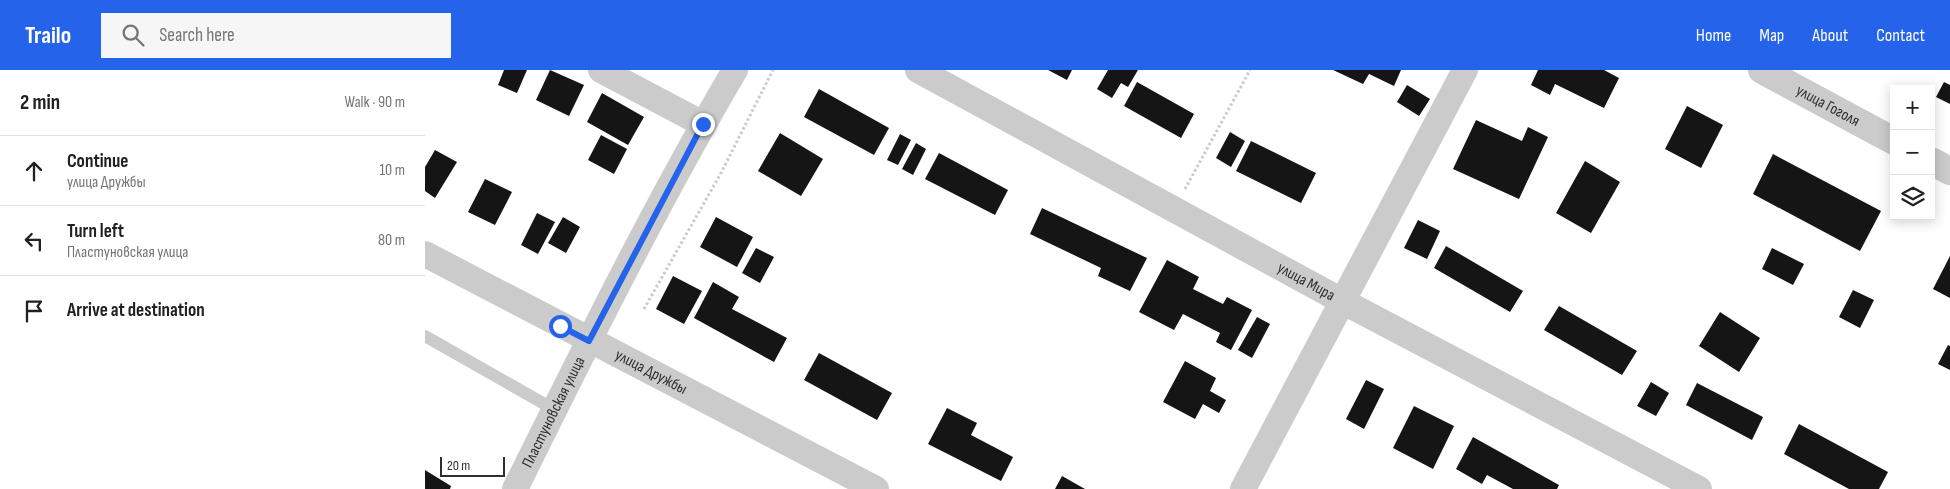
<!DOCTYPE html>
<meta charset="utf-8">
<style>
body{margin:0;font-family:"Sofia Sans Condensed",sans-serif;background:#f6f6f6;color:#202124}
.controls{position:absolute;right:15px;top:15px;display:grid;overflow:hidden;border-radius:0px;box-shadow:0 2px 12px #0003}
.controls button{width:45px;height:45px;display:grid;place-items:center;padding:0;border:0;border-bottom:1px solid #e0e0e0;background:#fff;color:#202124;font:25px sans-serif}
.scale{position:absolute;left:15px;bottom:12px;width:65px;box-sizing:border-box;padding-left:5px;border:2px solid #2e2e2e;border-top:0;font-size:14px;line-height:18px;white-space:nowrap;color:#2e2e2e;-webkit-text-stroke:4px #fff;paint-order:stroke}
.stop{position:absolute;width:15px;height:15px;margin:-11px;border:4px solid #2563eb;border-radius:50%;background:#fff}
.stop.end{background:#2563eb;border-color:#fff;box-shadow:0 1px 5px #0008}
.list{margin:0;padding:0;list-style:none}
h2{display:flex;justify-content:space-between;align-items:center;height:65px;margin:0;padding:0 20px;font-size:21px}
h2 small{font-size:16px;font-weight:400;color:#757577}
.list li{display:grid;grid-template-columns:32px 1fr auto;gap:15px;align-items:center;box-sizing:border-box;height:70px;padding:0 20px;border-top:1px solid #e0e0e0}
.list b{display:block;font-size:19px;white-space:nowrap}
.list p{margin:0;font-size:16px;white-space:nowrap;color:#757577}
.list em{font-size:16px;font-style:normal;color:#757577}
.icon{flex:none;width:28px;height:28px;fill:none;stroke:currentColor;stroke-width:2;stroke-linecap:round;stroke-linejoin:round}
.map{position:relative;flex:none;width:1525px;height:419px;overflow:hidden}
header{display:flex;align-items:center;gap:30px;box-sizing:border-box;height:70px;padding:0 25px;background:#2563eb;color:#fff}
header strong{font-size:24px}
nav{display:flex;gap:28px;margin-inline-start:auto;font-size:18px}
.search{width:350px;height:45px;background:#f6f6f6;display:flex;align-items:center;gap:12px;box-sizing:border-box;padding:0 18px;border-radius:0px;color:#757577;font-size:19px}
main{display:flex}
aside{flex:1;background:#fff}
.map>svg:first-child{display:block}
</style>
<header>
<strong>Trailo</strong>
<div class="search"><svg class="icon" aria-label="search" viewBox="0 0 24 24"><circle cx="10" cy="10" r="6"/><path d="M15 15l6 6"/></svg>Search here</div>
<nav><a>Home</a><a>Map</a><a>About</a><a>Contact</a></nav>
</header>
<main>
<aside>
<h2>2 min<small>Walk · 90 m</small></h2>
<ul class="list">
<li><svg class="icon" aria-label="ahead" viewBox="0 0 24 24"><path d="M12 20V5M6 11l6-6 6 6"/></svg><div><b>Continue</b><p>улица Дружбы</p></div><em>10 m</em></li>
<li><svg class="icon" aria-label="left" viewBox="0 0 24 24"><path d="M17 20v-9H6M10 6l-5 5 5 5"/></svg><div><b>Turn left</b><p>Пластуновская улица</p></div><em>80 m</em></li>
<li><svg class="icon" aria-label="arrive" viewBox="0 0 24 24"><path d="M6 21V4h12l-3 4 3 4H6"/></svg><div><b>Arrive at destination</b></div></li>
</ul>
</aside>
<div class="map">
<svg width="1525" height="419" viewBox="0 0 1525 419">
<rect width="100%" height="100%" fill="#fff"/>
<g fill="#151515">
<path d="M 79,0 L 102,0 L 92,23 L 73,15 Z"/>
<path d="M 125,0 L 159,15 L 144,46 L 111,30 Z"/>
<path d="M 623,0 L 647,0 L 642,10 Z"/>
<path d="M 683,0 L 713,0 L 703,17 L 696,13 L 687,28 L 672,19 Z"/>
<path d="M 908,0 L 976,0 L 969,16 L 944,4 L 938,14 Z"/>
<path d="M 1113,0 L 1179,0 L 1194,8 L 1179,38 L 1130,14 L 1125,25 L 1106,15 Z"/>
<path d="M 712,12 L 769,44 L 756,68 L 699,36 Z"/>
<path d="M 1519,12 L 1525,15 L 1525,34 L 1511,27 Z"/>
<path d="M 982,15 L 1005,29 L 994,46 L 972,32 Z"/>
<path d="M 394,19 L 464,58 L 449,85 L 379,47 Z"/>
<path d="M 177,23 L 219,47 L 203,75 L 162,52 Z"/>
<path d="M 1262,36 L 1298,55 L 1276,98 L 1240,79 Z"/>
<path d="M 1051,50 L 1097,71 L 1103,57 L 1123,67 L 1094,129 L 1028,99 Z"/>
<path d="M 805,62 L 820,71 L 806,97 L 791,88 Z"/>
<path d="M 355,63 L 398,89 L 376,126 L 333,101 Z"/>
<path d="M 475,64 L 486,70 L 473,95 L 462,90 Z"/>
<path d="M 176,65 L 202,79 L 189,104 L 163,90 Z"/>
<path d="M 826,71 L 891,103 L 876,133 L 811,101 Z"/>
<path d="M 491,73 L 501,79 L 488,105 L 477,99 Z"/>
<path d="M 10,80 L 32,92 L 10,128 L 0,121 L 0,97 Z"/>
<path d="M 514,83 L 583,120 L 570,145 L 500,109 Z"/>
<path d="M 1348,84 L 1456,141 L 1435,181 L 1328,124 Z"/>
<path d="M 1160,91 L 1195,112 L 1166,163 L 1131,143 Z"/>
<path d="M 60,109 L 87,122 L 70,155 L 43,142 Z"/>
<path d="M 617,138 L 722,188 L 705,221 L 673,206 L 676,198 L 605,164 Z"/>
<path d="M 112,143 L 130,152 L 113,184 L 96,175 Z"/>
<path d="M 138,147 L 155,157 L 141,183 L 123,173 Z"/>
<path d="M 291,147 L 328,167 L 312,197 L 275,177 Z"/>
<path d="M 993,150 L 1015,161 L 1002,189 L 979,178 Z"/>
<path d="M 1021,176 L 1098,221 L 1085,242 L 1009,198 Z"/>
<path d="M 331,178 L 349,187 L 335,213 L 317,203 Z"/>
<path d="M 1347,178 L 1379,194 L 1368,215 L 1337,199 Z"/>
<path d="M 1525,186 L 1525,228 L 1508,219 Z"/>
<path d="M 742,190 L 774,207 L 768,219 L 798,234 L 802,227 L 827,240 L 806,280 L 791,272 L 795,263 L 758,244 L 749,260 L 714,242 Z"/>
<path d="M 248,206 L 277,221 L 259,254 L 231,239 Z"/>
<path d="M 288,212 L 314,227 L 307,239 L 362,268 L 349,292 L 269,248 Z"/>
<path d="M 1428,220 L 1449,230 L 1435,258 L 1414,247 Z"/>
<path d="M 1134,236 L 1212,281 L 1197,305 L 1119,260 Z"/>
<path d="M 1295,242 L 1335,268 L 1314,302 L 1274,276 Z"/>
<path d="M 832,247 L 845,254 L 827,288 L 813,280 Z"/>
<path d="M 1523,275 L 1525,276 L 1525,300 L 1513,294 Z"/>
<path d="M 394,283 L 467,323 L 452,350 L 379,310 Z"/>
<path d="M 760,291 L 791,308 L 785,321 L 801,330 L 794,343 L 778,334 L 770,349 L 738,332 Z"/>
<path d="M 941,310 L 959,319 L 939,359 L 921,349 Z"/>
<path d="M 1226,312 L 1244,323 L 1231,346 L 1212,336 Z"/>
<path d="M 1272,313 L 1338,347 L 1327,370 L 1261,335 Z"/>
<path d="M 989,336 L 1029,356 L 1008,399 L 968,378 Z"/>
<path d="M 522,338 L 552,353 L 546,365 L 588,387 L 576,411 L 503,374 Z"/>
<path d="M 1374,354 L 1463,402 L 1454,419 L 1424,419 L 1359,384 Z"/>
<path d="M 1048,367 L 1134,415 L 1132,419 L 1088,419 L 1062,405 L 1057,414 L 1031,399 Z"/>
<path d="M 0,400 L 26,416 L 25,419 L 0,419 Z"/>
<path d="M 637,406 L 660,419 L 630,419 Z"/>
</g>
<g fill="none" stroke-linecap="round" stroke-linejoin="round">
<g stroke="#cbcbcb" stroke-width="3" stroke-dasharray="2.5 2.5" stroke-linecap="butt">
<path d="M 760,119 L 825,0"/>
<path d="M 219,239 L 296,103 L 348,0"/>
</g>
<path stroke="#cbcbcb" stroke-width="12" d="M 0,266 L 130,340"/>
<g stroke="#cbcbcb" stroke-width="26">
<path d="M 176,0 L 278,54"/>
<path id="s1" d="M 493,0 L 917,231 L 1274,419"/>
<path id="s2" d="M 0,184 L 451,419"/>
<path id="s3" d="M 90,419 C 160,278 230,136 310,0"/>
<path d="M 818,419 L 1040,0"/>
</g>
<g stroke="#cbcbcb" stroke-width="28">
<path id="s4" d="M 1337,0 L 1469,71"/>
<path d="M 1506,91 L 1525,101"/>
</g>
</g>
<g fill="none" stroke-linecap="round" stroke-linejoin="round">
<path stroke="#2563eb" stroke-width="6" d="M 135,256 L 164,271 L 278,54"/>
</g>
<g text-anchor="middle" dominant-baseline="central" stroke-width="5" stroke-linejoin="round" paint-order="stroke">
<g font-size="16" fill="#2e2e2e" stroke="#fff">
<text stroke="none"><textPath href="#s4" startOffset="75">улица Гоголя</textPath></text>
<text stroke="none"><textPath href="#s1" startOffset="442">улица Мира</textPath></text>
<text stroke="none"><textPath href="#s2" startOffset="255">улица Дружбы</textPath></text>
<text stroke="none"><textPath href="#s3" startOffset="86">Пластуновская улица</textPath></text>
</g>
</g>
</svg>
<div class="controls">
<button>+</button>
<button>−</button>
<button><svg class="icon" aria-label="layers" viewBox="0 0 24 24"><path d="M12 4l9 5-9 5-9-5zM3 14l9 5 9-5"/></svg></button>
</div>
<div class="scale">20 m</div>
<div class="stop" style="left:135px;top:256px"></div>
<div class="stop end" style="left:278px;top:54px"></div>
</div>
</main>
